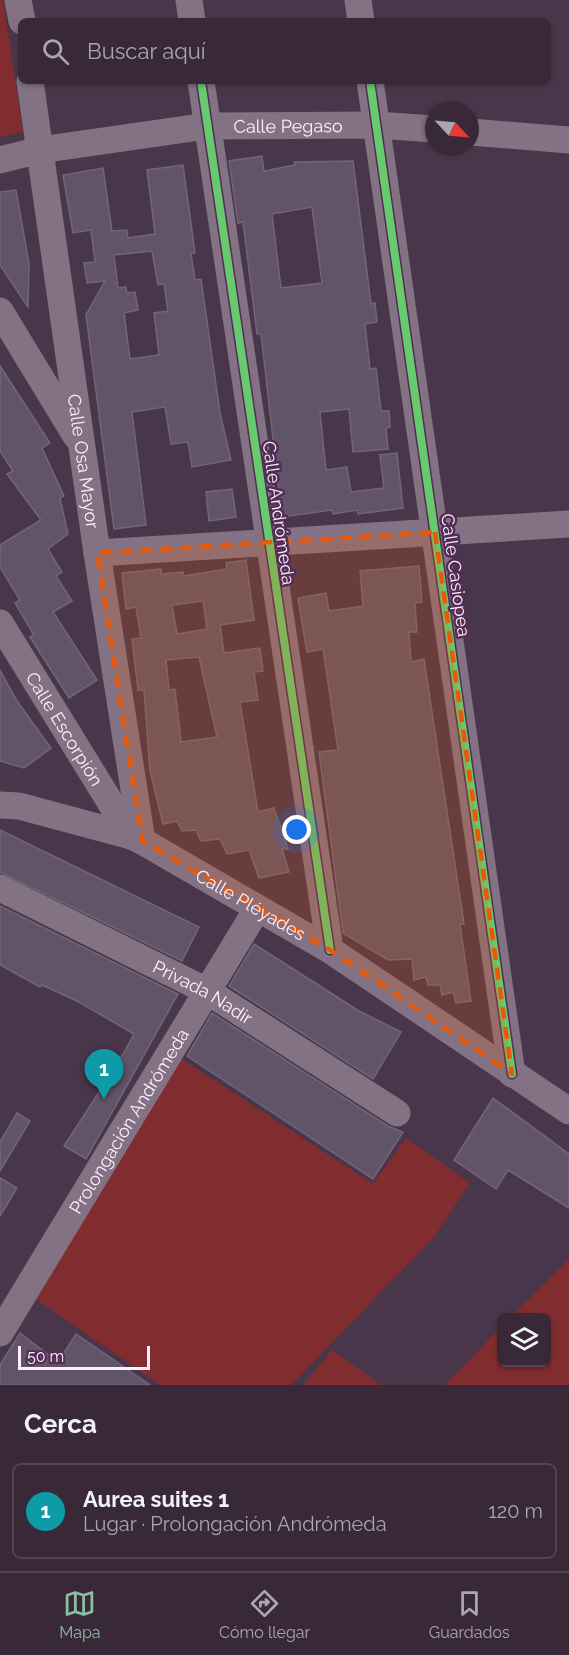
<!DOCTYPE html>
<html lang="es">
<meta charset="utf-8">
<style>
body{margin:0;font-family:Raleway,sans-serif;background:#3f3040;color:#f1f3f6}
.controls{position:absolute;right:18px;bottom:18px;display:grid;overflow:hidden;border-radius:9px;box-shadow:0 2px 4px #0004}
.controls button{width:54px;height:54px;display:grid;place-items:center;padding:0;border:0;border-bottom:2px solid #524453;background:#382838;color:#f1f3f6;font:30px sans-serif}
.compass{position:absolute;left:425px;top:102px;width:54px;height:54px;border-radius:50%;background:#382838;box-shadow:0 2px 4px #0004;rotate:116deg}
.scale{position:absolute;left:18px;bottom:15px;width:132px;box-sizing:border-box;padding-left:6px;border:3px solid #fdeffe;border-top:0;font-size:16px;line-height:21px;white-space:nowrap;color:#fdeffe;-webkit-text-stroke:4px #522d54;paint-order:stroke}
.you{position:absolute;left:297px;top:830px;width:21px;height:21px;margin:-15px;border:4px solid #fff;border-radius:50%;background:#1a73e8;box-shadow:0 0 0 9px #1a73e833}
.badge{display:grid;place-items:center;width:39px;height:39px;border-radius:50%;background:#8abfa5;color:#fff;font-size:20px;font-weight:700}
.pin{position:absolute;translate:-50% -50px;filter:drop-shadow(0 2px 3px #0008)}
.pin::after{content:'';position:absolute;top:32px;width:21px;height:18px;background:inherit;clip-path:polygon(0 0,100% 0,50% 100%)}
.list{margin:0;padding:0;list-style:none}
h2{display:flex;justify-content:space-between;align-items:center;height:78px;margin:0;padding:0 24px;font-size:26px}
h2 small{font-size:20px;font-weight:400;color:#aba6ae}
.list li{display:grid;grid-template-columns:39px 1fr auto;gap:18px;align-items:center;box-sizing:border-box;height:96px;margin:0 12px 12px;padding:0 12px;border:2px solid #524453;border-radius:9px}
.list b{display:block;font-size:22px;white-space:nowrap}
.list p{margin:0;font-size:20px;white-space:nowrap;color:#aba6ae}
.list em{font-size:20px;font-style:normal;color:#aba6ae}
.icon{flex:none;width:33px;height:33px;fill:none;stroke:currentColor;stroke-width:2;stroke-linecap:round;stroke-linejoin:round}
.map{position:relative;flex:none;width:569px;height:1385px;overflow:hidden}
.search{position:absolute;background:#382838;box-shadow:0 2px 4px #0004;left:18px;right:18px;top:18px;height:66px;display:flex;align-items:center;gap:15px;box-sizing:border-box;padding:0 21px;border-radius:9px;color:#aba6ae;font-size:22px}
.sheet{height:186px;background:#382838}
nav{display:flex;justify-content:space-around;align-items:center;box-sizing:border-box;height:84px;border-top:2px solid #524453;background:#382838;font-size:16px;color:#aba6ae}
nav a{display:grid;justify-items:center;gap:3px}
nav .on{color:#8abfa5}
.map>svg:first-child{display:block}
</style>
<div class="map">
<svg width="569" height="1385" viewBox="0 0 569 1385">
<rect width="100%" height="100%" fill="#4a364b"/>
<g fill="#812d2f">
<path d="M 0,0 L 3,0 L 23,132 L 0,137 Z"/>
<path d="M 177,1056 L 373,1184 L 406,1138 L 470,1183 L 434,1237 L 291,1385 L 160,1385 L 32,1296 Z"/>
<path d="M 569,1259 L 569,1385 L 445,1385 L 501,1327 L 502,1362 L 546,1362 L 546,1318 L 511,1317 Z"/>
<path d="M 332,1350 L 381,1385 L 303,1385 Z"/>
</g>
<g fill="#625468" stroke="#726578" stroke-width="1.5" fill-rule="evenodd">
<path d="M 262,156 L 264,171 L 295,165 L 294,162 L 353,161 L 371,304 L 375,303 L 377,322 L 365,324 L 370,369 L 376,368 L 381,411 L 389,411 L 390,427 L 386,428 L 388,449 L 353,452 L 349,409 L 320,412 L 326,470 L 347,467 L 351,492 L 384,488 L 380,455 L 397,453 L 403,508 L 358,514 L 357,510 L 333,514 L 332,510 L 282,517 L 261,334 L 257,334 L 243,222 L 238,223 L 229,161 ZM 312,207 L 322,283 L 281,288 L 272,214 Z"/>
<path d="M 183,165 L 195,253 L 191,253 L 195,280 L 201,279 L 220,413 L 231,460 L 192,467 L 188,442 L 171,444 L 165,407 L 132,412 L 146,525 L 114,529 L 86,315 L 105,281 L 87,283 L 84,263 L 95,262 L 91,230 L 73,233 L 63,175 L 103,168 L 112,231 L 127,230 L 128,238 L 155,234 L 147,170 ZM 152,251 L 158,285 L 164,284 L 168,311 L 154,313 L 159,355 L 130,359 L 124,313 L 138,310 L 135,292 L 127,293 L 126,287 L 118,288 L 114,255 Z"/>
<path d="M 16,190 L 29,264 L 28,307 L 0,265 L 0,192 Z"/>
<path d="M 0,366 L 50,443 L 42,448 L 64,496 L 60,498 L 68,534 L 48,549 L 62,572 L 56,576 L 72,601 L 53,612 L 97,680 L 69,698 L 30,637 L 34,635 L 15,603 L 20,600 L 0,567 L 0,545 L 41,520 L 7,474 L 13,471 L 0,451 Z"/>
<path d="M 232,489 L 236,517 L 209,521 L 206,492 Z"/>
<path d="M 246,560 L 254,620 L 220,625 L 224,653 L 260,648 L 263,671 L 254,672 L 258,700 L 240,702 L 258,812 L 274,808 L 288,849 L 282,849 L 289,872 L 259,878 L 249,850 L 227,854 L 220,839 L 201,841 L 196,830 L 182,831 L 177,821 L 163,824 L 150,771 L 144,690 L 138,690 L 132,639 L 141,638 L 136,607 L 126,609 L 122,573 L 161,569 L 161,574 L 183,572 L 183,576 L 227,569 L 226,563 ZM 203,601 L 207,629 L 177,634 L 172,605 ZM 199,657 L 217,737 L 181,742 L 175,689 L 169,690 L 166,660 Z"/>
<path d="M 419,566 L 422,602 L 415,603 L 417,632 L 409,632 L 411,662 L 424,659 L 464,924 L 460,924 L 471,1001 L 456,1003 L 453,992 L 442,995 L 440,985 L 428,985 L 426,977 L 414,980 L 412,959 L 388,960 L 343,933 L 319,752 L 338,750 L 323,649 L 307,652 L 298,598 L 326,593 L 329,611 L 363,606 L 360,571 Z"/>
<path d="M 0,670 L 17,701 L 51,748 L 24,768 L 0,761 Z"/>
<path d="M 0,830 L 199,927 L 182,961 L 0,872 Z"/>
<path d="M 0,906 L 178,994 L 86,1159 L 64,1146 L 118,1063 L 116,1057 L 122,1056 L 134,1034 L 77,1001 L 42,985 L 40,987 L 0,965 Z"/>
<path d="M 254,944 L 359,1011 L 401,1032 L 373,1079 L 229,986 Z"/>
<path d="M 212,1013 L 388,1126 L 403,1132 L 373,1179 L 187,1056 Z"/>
<path d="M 493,1098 L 569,1154 L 569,1208 L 508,1170 L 496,1189 L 454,1160 Z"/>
<path d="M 17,1113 L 30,1121 L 0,1171 L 0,1142 Z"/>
<path d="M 0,1178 L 17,1188 L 0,1216 Z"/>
<path d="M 20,1333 L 58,1362 L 76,1334 L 150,1385 L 0,1385 L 0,1365 Z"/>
</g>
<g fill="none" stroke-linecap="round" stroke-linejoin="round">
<g stroke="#837284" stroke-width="27">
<path d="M 18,0 L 22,21"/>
<path d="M 189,0 L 192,21"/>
<path d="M 358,0 L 361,21"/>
<path id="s1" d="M 30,81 L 97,553 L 142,841"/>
<path d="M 201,81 L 330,950"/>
<path d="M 370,81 L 512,1074"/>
<path d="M 470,132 L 569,140"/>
<path id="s2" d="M 0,160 L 40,150 L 207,126 L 376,125 L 434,129"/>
<path d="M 0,311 L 76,436"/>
<path d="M 97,553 L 569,524"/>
<path id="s3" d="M 0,623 L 131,836"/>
<path id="s4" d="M 0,805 L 19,806 L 131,836 L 142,841 L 330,950 L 569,1111"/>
<path id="s5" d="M 0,888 L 207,991 L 397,1113"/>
<path id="s6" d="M 0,1333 L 257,909"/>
</g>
<defs>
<g id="cycleway">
<path d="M 201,81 L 330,950"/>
<path d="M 370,81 L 512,1074"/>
</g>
</defs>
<use href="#cycleway" stroke="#522d54" stroke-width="11"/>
<use href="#cycleway" stroke="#67ca6e" stroke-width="8"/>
</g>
<path fill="#e8590c" fill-opacity="0.2" stroke="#e8590c" stroke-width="4.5" stroke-dasharray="12 8" stroke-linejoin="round" d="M 435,532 L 512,1074 L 330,950 L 142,841 L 97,553 Z"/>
<g text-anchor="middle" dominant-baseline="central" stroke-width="5" stroke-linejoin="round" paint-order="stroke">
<g font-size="18" fill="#fdeffe" stroke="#522d54">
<text stroke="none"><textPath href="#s2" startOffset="291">Calle Pegaso</textPath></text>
<text stroke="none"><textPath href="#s1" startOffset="384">Calle Osa Mayor</textPath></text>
<text transform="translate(279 513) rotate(82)">Calle Andrómeda</text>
<text transform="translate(456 575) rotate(82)">Calle Casiopea</text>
<text stroke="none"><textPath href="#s3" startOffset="124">Calle Escorpión</textPath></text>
<text stroke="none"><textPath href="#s4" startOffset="273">Calle Pléyades</textPath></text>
<text stroke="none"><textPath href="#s5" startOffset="228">Privada Nadir</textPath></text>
<text stroke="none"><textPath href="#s6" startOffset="248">Prolongación Andrómeda</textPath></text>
</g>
</g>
</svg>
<div class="controls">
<button><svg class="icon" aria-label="layers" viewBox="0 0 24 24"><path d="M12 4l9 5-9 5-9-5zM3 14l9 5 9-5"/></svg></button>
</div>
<svg class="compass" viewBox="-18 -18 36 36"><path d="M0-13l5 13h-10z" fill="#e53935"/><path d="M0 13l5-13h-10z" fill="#aba6ae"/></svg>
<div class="scale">50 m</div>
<div class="you"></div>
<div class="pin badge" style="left:104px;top:1099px;background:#0f9aa8">1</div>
<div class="search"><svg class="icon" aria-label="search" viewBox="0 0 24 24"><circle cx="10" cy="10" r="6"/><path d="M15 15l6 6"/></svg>Buscar aquí</div>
</div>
<section class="sheet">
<h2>Cerca<small></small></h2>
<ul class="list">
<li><span class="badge" style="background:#0f9aa8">1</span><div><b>Aurea suites 1</b><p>Lugar · Prolongación Andrómeda</p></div><em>120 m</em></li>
</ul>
</section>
<nav>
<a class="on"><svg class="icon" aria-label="map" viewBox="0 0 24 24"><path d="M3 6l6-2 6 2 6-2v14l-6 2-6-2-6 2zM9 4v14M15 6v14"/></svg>Mapa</a>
<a><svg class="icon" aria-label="directions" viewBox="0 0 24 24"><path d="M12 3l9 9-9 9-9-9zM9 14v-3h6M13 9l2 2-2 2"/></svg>Cómo llegar</a>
<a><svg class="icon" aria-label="saved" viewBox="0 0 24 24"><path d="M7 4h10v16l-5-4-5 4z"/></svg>Guardados</a>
</nav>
